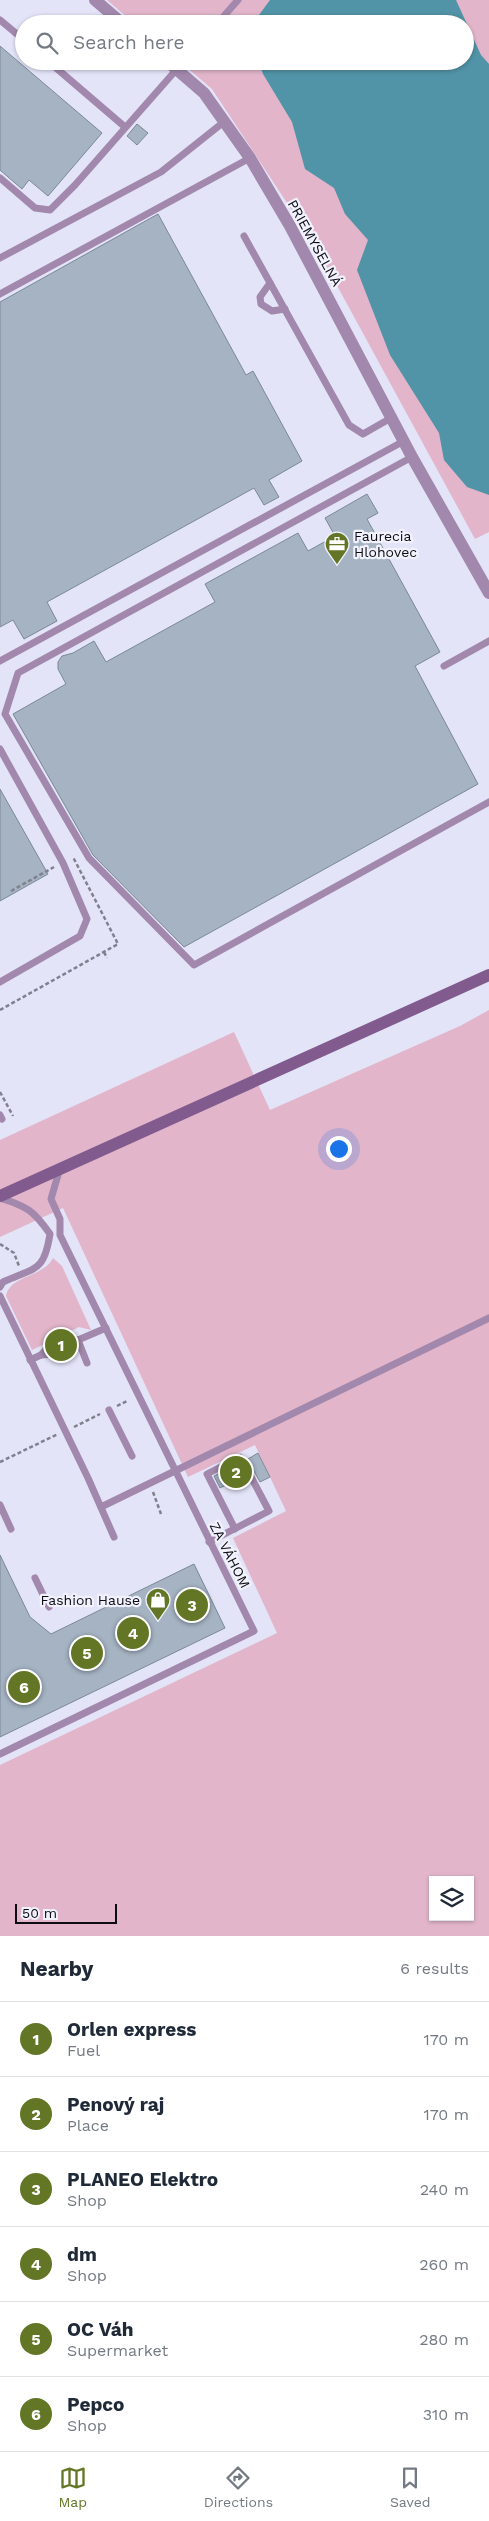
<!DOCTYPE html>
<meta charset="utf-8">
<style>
body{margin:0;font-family:"Work Sans",sans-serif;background:#f2f2f3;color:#1f2937}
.controls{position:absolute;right:15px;bottom:15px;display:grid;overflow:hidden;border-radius:0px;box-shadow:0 1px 4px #0004}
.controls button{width:45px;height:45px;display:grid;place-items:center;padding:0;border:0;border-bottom:1px solid #e0e1e3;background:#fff;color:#1f2937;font:25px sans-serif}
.scale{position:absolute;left:15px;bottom:12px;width:102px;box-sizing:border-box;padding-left:5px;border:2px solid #0c0c12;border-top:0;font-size:14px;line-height:18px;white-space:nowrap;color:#0c0c12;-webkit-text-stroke:4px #f2f2fe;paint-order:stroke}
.you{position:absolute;left:338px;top:1148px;width:18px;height:18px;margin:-12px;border:4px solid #fff;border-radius:50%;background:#1a73e8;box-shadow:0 0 0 8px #1a73e833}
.badge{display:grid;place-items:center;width:32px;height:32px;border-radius:50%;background:#637625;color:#fff;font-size:16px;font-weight:700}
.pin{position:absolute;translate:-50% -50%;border:2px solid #fff;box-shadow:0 1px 5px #0006}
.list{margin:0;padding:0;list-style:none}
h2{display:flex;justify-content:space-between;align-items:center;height:65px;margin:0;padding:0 20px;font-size:21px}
h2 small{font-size:16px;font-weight:400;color:#747a83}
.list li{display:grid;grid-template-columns:32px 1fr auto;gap:15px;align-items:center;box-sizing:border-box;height:75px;padding:0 20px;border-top:1px solid #e0e1e3}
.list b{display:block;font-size:19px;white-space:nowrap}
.list p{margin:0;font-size:16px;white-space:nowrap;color:#747a83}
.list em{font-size:16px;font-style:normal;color:#747a83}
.icon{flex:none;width:28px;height:28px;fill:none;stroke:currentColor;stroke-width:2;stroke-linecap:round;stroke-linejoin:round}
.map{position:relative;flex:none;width:489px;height:1936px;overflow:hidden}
.search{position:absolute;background:#fff;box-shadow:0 1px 4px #0004;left:15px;right:15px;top:15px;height:55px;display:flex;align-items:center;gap:12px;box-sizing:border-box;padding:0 18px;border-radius:28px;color:#747a83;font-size:19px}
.sheet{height:515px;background:#fff}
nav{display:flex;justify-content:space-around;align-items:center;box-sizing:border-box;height:70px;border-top:1px solid #e0e1e3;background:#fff;font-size:14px;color:#747a83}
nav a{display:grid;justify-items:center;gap:2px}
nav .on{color:#637625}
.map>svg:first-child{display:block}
</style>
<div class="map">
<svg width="489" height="1936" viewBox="0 0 489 1936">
<rect width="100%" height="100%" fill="#e3e4f8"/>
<g fill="#e2b5ca" fill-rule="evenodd">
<path d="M 107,0 L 489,0 L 489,532 L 475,539 L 316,247 L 212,89 L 179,61 L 465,61 L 465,24 L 135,24 Z"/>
<path d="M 489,1010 L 489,1936 L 0,1936 L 0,1765 L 277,1633 L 233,1538 L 286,1511 L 255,1445 L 188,1477 L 63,1208 L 0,1237 L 0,1140 L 234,1032 L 270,1110 L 460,1026 ZM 433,1880 L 470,1880 L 470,1917 L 433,1917 Z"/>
<path d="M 53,1258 L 62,1266 L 91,1330 L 79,1327 L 32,1350 L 6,1296 C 10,1275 44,1277 53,1258 Z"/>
</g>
<path fill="#5193a7" d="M 270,0 L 456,0 L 481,55 L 489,64 L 489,495 L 467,487 L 444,460 L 439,433 L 390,355 L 357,270 L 368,240 L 345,214 L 334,188 L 305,169 L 292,122 L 263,74 L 258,61 L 465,61 L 465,24 L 256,24 L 259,15 Z"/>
<g fill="#a5b3c3" stroke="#7b8897">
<path d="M 0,46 L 102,133 L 48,196 L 29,180 L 22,189 L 0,170 Z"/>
<path d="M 137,124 L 148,133 L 137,145 L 127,136 Z"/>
<path d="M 158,214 L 246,375 L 253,371 L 302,461 L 269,480 L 279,497 L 264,505 L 254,488 L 47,602 L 57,621 L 24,639 L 13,620 L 0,627 L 0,302 Z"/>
<path d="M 367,494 L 378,513 L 367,519 L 440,652 L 415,666 L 478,784 L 184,947 L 93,855 L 13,714 L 66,684 L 58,669 L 58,662 L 62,656 L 73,653 L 94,641 L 106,662 L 215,602 L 205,584 L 298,533 L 308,551 L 335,536 L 325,518 Z"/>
<path d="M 0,789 L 48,874 L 0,901 Z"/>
<path d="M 258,1453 L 270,1477 L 260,1482 L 254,1471 L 249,1468 L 244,1471 L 244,1476 L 220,1488 L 214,1476 L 238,1464 L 246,1465 L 248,1459 Z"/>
<path d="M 0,1555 L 30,1617 L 51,1634 L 194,1564 L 225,1628 L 0,1737 Z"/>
</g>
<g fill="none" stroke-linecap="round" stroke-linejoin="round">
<g stroke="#80818e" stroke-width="2.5" stroke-dasharray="4 2.5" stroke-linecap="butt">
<path d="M 11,891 L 54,867"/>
<path d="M 104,952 L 107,958"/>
<path d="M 0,1010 L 118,944 L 73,857"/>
<path d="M 0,1092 L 13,1116"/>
<path d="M 0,1244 L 14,1253 L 19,1266"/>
<path d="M 117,1406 L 127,1401"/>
<path d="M 74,1427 L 100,1414"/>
<path d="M 0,1462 L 58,1434"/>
<path d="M 153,1492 L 161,1514"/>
</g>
<g stroke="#a288ac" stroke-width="7">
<path d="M 0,20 L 24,40"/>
<path d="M 217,24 L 238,0"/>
<path d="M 48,61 L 125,127"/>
<path d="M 0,178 L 35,208 L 50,210 L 75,185 L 184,61"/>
<path d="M 244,236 L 349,425 L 363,434 L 391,418"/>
<path d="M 0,258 L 161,172 L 225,121"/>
<path d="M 270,283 L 260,297 L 261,304 L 272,311 L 285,309"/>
<path d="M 0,294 L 250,158"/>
<path d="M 412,457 L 18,673 L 5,714 L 89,858 L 194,965 L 489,802"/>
<path d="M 0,661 L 404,441"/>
<path d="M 444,666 L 489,641"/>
<path d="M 0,749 L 63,863 L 87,919 L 80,936 L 0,982"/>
<path d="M 0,1115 L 2,1119"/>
<path d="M 0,1198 C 27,1206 34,1211 50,1234 C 44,1272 36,1267 3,1282 L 0,1287"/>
<path d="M 0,1296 L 88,1478 L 114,1537"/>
<path d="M 78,1340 L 87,1363"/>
<path d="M 41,1355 L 49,1346 L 68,1337 L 78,1340"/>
<path d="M 30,1360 L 41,1355 L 54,1354 L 72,1346 L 78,1340 L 106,1328"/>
<path d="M 109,1410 L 132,1456"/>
<path d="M 0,1505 L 11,1529"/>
<path d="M 101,1507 L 489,1318"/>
<path d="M 235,1529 L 207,1474 L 240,1457 L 243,1461"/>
<path d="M 209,1542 L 269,1511 L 249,1473"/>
<path d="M 35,1578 L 49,1607"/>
<path d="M 0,1754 L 254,1631 L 60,1235 L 60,1219 L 51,1199 L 60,1168"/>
</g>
<g stroke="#a288ac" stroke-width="12">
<path d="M 95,0 L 123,24"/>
<path d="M 167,61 L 204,93 L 250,158 L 290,226 L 412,457 L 489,593"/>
</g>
<path stroke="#815a8e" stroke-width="12" d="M 0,1196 L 489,975"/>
</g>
<defs>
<symbol id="office-pin" viewBox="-11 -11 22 30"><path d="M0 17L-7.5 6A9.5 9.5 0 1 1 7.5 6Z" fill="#637625" stroke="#f2f2fe"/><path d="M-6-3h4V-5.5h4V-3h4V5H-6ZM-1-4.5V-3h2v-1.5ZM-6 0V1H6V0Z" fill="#fff"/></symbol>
<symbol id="shop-pin" viewBox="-11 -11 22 30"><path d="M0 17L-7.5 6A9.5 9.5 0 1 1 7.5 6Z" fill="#637625" stroke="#f2f2fe"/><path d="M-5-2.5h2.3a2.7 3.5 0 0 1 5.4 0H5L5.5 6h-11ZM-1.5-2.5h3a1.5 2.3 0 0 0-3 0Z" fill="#fff"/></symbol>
</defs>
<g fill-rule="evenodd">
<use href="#office-pin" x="323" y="530" width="28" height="38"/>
<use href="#shop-pin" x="144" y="1586" width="28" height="38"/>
</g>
<g text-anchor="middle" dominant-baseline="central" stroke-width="4.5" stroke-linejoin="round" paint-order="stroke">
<g font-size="14" fill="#0c0c12" stroke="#f2f2fe">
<text transform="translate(315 243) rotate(61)">PRIEMYSELNÁ</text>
<text transform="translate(230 1555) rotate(63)">ZA VÁHOM</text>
</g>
<g font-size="14" fill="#0c0c12" stroke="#f2f2fe" text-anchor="start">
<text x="354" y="536">Faurecia<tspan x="354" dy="16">Hlohovec</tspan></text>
<text x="140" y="1600" text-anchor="end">Fashion Hause</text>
</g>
</g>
</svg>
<div class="controls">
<button><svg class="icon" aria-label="layers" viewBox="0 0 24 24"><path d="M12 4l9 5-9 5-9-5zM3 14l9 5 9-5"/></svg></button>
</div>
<div class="scale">50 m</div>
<div class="you"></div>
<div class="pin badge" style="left:61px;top:1345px">1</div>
<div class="pin badge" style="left:236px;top:1472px">2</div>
<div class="pin badge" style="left:192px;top:1605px">3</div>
<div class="pin badge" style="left:133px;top:1633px">4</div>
<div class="pin badge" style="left:87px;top:1653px">5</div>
<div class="pin badge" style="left:24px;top:1687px">6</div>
<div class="search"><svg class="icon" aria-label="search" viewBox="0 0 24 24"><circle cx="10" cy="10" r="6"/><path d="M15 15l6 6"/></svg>Search here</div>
</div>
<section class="sheet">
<h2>Nearby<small>6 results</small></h2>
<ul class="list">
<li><span class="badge">1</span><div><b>Orlen express</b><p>Fuel</p></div><em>170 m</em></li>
<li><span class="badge">2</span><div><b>Penový raj</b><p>Place</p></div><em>170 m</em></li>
<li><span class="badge">3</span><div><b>PLANEO Elektro</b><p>Shop</p></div><em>240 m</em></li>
<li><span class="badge">4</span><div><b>dm</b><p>Shop</p></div><em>260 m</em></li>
<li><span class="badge">5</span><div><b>OC Váh</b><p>Supermarket</p></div><em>280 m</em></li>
<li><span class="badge">6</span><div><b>Pepco</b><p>Shop</p></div><em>310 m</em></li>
</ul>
</section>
<nav>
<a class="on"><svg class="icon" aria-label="map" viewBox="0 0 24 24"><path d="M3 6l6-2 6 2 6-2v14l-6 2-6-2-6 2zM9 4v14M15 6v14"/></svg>Map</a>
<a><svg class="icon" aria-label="directions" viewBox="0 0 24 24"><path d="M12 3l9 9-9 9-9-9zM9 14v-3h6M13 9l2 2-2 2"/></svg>Directions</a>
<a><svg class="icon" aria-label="saved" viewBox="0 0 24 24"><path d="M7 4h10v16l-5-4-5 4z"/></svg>Saved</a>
</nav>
